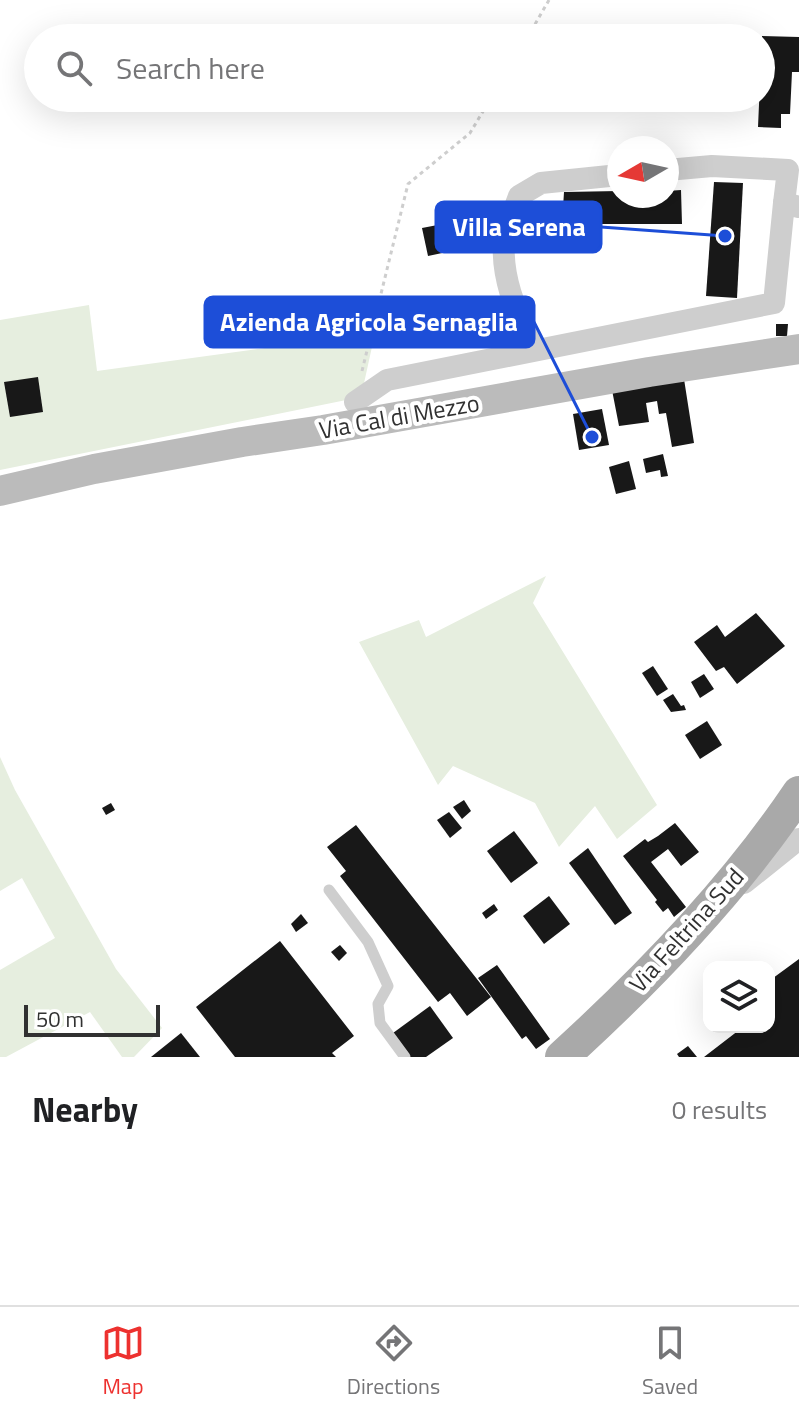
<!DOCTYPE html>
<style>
body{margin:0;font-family:"Titillium Web",sans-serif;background:#f6f6f6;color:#202124}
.controls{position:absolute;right:24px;bottom:24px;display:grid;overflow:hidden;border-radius:16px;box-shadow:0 8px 32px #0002}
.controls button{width:72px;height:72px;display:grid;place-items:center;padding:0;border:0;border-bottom:2px solid #e0e0e0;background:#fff;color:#202124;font:40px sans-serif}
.compass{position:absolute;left:607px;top:136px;width:72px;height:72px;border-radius:50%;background:#fff;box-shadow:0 8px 32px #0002;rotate:261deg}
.scale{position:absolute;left:24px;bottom:20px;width:136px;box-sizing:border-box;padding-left:8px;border:4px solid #313131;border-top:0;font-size:22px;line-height:28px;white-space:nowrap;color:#313131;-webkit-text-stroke:6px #fff;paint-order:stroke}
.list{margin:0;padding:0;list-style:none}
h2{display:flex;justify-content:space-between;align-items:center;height:104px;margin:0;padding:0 32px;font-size:34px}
h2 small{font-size:26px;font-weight:400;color:#757577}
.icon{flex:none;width:44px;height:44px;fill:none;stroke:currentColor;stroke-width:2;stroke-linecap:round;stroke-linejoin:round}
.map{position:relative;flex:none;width:799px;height:1057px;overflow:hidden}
.search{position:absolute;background:#fff;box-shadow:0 8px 32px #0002;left:24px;right:24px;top:24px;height:88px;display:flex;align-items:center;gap:20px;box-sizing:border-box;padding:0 28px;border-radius:44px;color:#757577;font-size:30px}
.sheet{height:248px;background:#fff}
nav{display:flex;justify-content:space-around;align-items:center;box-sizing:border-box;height:112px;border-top:2px solid #e0e0e0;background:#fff;font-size:22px;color:#757577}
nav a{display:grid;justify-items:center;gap:4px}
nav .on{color:#ed312f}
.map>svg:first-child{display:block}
</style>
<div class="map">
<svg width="799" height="1057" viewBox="0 0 799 1057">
<rect width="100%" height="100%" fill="#fff"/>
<g fill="#e6eedf">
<path d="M 89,305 L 97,371 L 375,333 L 361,397 L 0,470 L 0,320 Z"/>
<path d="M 546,576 L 533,603 L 657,805 L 617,839 L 595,806 L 559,847 L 535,803 L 453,766 L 438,785 L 359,642 L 419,620 L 426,637 Z"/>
<path d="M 0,757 L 15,790 L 116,969 L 162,1028 L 134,1057 L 122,1057 L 90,1012 L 6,1057 L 0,1057 L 0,970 L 55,938 L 22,878 L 0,891 Z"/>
</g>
<g fill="#181818">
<path d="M 762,36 L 799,37 L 799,72 L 792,72 L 790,114 L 781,114 L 781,128 L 758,127 Z"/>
<path d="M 714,182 L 743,183 L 737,298 L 706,296 Z"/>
<path d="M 681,190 L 682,224 L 562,224 L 564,192 L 619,191 L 619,196 L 667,196 L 667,191 Z"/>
<path d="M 479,217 L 485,244 L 428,256 L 422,228 Z"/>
<path d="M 776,324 L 788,324 L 787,336 L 776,336 Z"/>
<path d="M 38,377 L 43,412 L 10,417 L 4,382 Z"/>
<path d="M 684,379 L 694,443 L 672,447 L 666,413 L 659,414 L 657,401 L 646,403 L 649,422 L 619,426 L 612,390 Z"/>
<path d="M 602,409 L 609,445 L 579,450 L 573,414 Z"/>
<path d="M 663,454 L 668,476 L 661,477 L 660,470 L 646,473 L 643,459 Z"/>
<path d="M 629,461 L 636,489 L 616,494 L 609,467 Z"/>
<path d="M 756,613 L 785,646 L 737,684 L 724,667 L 716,671 L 694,642 L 717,625 L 725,637 Z"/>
<path d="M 653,666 L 668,689 L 657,696 L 642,673 Z"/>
<path d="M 704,674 L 714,689 L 700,698 L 691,682 Z"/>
<path d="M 673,694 L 681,706 L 684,705 L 686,710 L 671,712 L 663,700 Z"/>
<path d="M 707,721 L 722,745 L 700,759 L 685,735 Z"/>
<path d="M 464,800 L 471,811 L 462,819 L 453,807 Z"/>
<path d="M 111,803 L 115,810 L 106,815 L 102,808 Z"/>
<path d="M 449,812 L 462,828 L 450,838 L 437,820 Z"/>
<path d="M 675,823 L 699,852 L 681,866 L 668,849 L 651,862 L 686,907 L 674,917 L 668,908 L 663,912 L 655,902 L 657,900 L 623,856 L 645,839 L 648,842 L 658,836 Z"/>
<path d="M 356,825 L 491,997 L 467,1016 L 450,993 L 438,1002 L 340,876 L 346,871 L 327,847 Z"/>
<path d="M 514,831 L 538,863 L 511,883 L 487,851 Z"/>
<path d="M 588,848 L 632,913 L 615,925 L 569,863 Z"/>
<path d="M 549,896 L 570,924 L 544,944 L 523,916 Z"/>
<path d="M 494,904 L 498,910 L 486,919 L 482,913 Z"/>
<path d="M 301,914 L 308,923 L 296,932 L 291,924 Z"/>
<path d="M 280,941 L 354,1036 L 332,1053 L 336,1057 L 235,1057 L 196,1007 Z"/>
<path d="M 340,945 L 347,953 L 339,961 L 331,952 Z"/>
<path d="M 799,959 L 799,1057 L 704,1057 L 743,1027 L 769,1027 L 769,981 Z"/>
<path d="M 497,965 L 550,1039 L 536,1049 L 526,1036 L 522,1039 L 478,978 Z"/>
<path d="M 430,1006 L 453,1038 L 426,1057 L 410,1057 L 393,1033 Z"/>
<path d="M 181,1033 L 200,1057 L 151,1057 Z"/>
<path d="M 688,1046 L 697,1057 L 679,1057 L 677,1054 Z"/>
</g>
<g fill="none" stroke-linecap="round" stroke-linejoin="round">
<g stroke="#cecece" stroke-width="3" stroke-dasharray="4 4" stroke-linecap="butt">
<path d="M 527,38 L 549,0"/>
<path d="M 362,371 L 408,184 L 470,133 L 491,98"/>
</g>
<path stroke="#cecece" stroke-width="11" d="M 329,890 L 368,942 L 388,986 L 378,1004 L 380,1023 L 405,1057"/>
<g stroke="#cecece" stroke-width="22">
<path d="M 667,170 L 712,166 L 788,170 L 784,203"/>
<path d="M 536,350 C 517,318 497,269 506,231 C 509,220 515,208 519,196 L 541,183 L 619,175"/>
<path d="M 355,402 L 387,380 L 774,303 L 784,203 L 799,207"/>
<path d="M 744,883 L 799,839"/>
</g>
<path stroke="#bbb" stroke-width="30" d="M 0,491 L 94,469 L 242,442 L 323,430 L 649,372 L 799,349"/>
<path stroke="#a9a9a9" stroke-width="34" d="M 562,1057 C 649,978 733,891 799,793"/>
</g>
<g text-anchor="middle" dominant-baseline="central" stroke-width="8" stroke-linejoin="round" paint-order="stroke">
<g font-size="24" fill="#313131" stroke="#fff">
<text transform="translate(399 416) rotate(-10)">Via Cal di Mezzo</text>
<text transform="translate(686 930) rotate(-48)">Via Feltrina Sud</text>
</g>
</g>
<path fill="none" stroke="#1d4ed8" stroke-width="3" d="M725 236L601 227M592 437L534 322"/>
<g fill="#1d4ed8" stroke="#fff" stroke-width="3">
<circle cx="725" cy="236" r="8"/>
<circle cx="592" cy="437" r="8"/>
</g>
<g fill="#1d4ed8" stroke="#1d4ed8" stroke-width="3">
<rect x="436" y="202" width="165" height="50" rx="8"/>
<rect x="205" y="297" width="329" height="50" rx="8"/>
</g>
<g font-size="26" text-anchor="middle" font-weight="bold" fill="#fff">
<text x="519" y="236">Villa Serena</text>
<text x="369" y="331">Azienda Agricola Sernaglia</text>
</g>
</svg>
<div class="controls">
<button><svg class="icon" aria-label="layers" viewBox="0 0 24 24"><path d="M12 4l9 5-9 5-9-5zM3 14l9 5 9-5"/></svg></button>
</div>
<svg class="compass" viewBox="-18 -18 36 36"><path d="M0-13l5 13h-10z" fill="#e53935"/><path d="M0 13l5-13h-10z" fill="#757577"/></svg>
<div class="scale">50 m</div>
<div class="search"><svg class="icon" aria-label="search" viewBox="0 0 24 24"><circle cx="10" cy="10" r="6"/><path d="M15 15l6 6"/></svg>Search here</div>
</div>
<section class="sheet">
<h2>Nearby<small>0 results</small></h2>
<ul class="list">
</ul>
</section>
<nav>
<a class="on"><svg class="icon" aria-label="map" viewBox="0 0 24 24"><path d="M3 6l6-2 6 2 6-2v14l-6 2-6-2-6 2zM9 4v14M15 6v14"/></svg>Map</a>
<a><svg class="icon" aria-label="directions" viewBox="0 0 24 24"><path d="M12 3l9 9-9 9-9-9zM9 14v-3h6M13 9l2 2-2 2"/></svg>Directions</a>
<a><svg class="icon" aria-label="saved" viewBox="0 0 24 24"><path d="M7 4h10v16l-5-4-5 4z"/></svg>Saved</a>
</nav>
